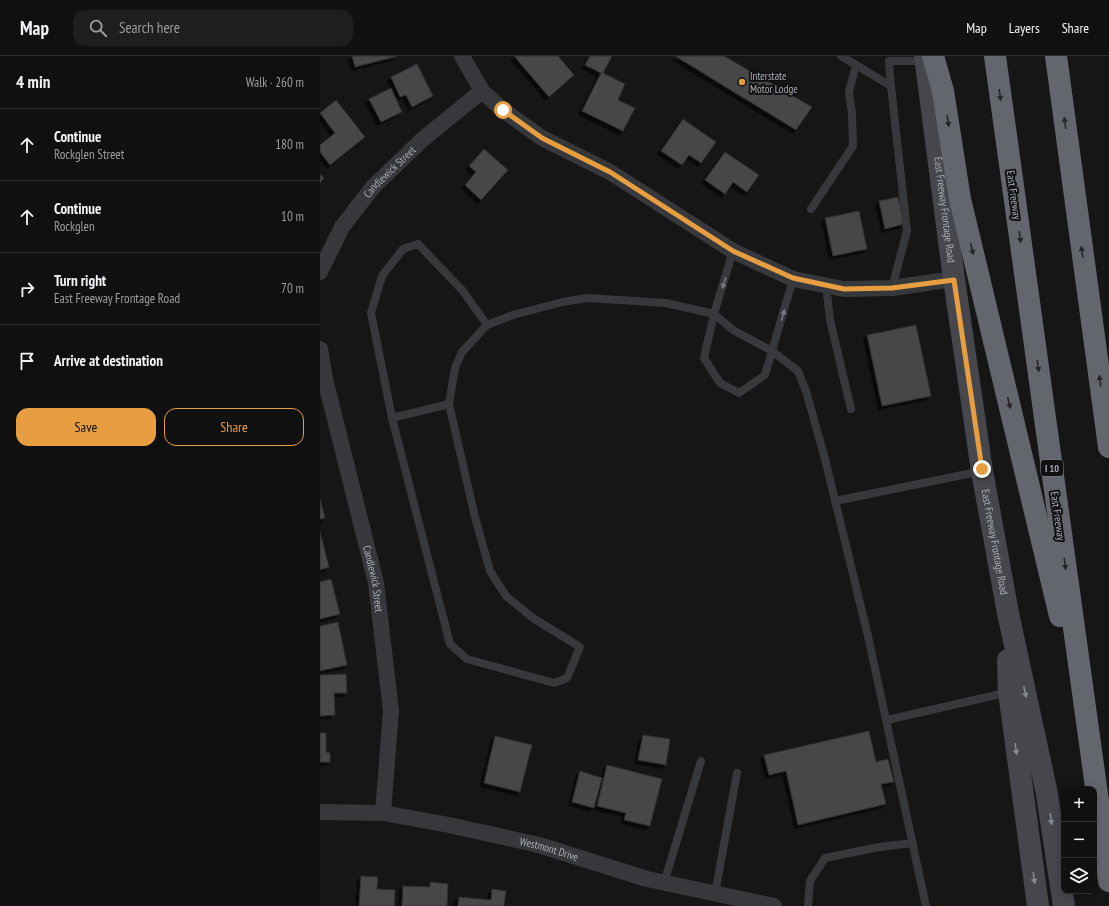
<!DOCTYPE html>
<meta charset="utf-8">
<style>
body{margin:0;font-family:"PT Sans Narrow",sans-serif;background:#1e1e1f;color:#f1f3f6}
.controls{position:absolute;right:12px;bottom:12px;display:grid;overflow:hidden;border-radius:8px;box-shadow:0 2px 10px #0003}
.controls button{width:36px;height:36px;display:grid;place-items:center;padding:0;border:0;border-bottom:1px solid #303031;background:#101011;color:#f1f3f6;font:20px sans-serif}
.stop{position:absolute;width:12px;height:12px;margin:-9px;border:3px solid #e69e40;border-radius:50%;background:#fff}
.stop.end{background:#e69e40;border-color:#fff;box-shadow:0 1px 4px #0008}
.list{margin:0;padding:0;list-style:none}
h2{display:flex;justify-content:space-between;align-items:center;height:52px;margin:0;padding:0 16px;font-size:17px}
h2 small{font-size:13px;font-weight:400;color:#9c9d9f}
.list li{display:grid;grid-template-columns:26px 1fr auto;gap:12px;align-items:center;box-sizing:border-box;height:72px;padding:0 16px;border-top:1px solid #303031}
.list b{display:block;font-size:15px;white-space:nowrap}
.list p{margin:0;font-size:13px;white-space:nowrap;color:#9c9d9f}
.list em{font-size:13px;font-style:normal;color:#9c9d9f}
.actions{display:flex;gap:8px;padding:12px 16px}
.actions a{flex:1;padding:9px 0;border:1px solid #e69e40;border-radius:12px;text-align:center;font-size:14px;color:#e69e40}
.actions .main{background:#e69e40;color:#111}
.icon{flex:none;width:22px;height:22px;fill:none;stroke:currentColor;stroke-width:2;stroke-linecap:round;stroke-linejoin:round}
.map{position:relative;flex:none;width:789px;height:850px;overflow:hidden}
header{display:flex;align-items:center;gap:24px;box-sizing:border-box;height:56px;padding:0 20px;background:#101011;border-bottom:1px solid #303031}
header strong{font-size:19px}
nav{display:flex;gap:22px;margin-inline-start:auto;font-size:14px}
.search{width:280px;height:36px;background:#1e1e1f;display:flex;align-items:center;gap:10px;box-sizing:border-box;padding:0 14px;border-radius:12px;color:#9c9d9f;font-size:15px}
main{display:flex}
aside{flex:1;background:#101011}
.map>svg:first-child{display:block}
</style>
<header>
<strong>Map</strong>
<div class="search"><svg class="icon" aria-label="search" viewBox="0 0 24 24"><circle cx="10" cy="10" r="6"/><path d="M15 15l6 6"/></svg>Search here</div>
<nav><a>Map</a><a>Layers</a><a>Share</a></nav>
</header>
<main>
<aside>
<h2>4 min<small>Walk · 260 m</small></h2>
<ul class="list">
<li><svg class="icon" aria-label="ahead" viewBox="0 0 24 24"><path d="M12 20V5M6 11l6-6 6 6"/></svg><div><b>Continue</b><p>Rockglen Street</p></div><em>180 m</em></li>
<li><svg class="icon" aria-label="ahead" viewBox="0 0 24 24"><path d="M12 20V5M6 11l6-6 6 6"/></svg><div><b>Continue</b><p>Rockglen</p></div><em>10 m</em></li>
<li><svg class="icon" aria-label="right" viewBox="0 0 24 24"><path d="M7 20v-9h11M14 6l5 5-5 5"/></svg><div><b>Turn right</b><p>East Freeway Frontage Road</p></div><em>70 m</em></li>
<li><svg class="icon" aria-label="arrive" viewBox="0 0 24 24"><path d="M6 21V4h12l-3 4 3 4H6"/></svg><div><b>Arrive at destination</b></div></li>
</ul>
<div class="actions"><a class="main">Save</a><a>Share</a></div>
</aside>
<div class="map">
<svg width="789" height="850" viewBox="0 0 789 850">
<defs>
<filter id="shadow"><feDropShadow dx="-3.5" dy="3.5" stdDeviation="0" flood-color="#0009"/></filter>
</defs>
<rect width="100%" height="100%" fill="#161617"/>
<g fill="#45464a" stroke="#303033" filter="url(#shadow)">
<path d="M 32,0 L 78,0 L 35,11 Z"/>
<path d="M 194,0 L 238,0 L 254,19 L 229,41 Z"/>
<path d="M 270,0 L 292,0 L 283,17 L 305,28 L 298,44 L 315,52 L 303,75 L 262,55 L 281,17 L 265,9 Z"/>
<path d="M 355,0 L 404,0 L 492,51 L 476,74 Z"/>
<path d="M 97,8 L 113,40 L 92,51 L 86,39 L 80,41 L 71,21 Z"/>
<path d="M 71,32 L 82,56 L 61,66 L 49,43 Z"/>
<path d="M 16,44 L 45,81 L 10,109 L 0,96 L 0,89 L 15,77 L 0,57 Z"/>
<path d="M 363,63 L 396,86 L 381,107 L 369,99 L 362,109 L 341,95 Z"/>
<path d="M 164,93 L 188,114 L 161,144 L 145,129 L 156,116 L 149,110 Z"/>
<path d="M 405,96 L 439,119 L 427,136 L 413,126 L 405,138 L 385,124 Z"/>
<path d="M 0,118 L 4,122 L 0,127 Z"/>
<path d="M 578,141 L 584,168 L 565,173 L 559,145 Z"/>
<path d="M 539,155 L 547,193 L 513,200 L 505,162 Z"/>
<path d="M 596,269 L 611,340 L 562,350 L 547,279 Z"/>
<path d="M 0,443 L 5,462 L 0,463 Z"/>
<path d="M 0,476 L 9,511 L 0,514 Z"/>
<path d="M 11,523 L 20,558 L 0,563 L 0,526 Z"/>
<path d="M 18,566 L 27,609 L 0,615 L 0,570 Z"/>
<path d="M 26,618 L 27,637 L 14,637 L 15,659 L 0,660 L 0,619 Z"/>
<path d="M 549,675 L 556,706 L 568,703 L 574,726 L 561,728 L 566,748 L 478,769 L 466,715 L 449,719 L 444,699 Z"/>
<path d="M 0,677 L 6,677 L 6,696 L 10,697 L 10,706 L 0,706 Z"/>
<path d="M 323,679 L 350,683 L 346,709 L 318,704 Z"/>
<path d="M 175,680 L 212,689 L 200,736 L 164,727 Z"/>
<path d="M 287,709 L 342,723 L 330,770 L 304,764 L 306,757 L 277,750 Z"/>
<path d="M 260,715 L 282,722 L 274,752 L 252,746 Z"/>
<path d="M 41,820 L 58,821 L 57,833 L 75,834 L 74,850 L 39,850 Z"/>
<path d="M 110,826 L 128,828 L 127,850 L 82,850 L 83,830 L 110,831 Z"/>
<path d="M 172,833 L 186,835 L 184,850 L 138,850 L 139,841 L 171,844 Z"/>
</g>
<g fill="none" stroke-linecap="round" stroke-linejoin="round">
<g stroke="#37383c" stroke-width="8">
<path d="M 521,0 L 571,30 L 587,175 L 572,232"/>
<path d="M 571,30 L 569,5 L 604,5"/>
<path d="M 491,153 L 533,90 L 532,57 L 529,36 L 536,9"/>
<path d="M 413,195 L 394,258 L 384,302 L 400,327 L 419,337 L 445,319 L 473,223"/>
<path d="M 506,229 L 510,264 L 531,353"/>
<path d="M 167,269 L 143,235 L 98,188 L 83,193 L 62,220 L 51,257 L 72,362 L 130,588 L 147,603 L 234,627 L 247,622 L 260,591 L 213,562 L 186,540 L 170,515 L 155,461 L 129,348 L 135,312 L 142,296 L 167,269 L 193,259 L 242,246 L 268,242 L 346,247 L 394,258 L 413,274 L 452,295 L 478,315 L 486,335 L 505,403 L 548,580 L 606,850"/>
<path d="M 72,362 L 129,348"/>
<path d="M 515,445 L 662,415"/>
<path d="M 567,664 L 689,636"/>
<path d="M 344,827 L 381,705"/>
<path d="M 395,838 L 417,717"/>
<path d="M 488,850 L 490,825 L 505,802 L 559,791 L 593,787"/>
</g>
<g stroke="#37383c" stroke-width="16">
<path d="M 142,0 L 162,35 L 183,54 L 222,82 L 290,116 L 413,195 L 473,223 L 524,233 L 572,232 L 634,223"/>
<path id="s1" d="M 0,216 L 22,171 L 53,131 L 103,83 L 162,35"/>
<path id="s2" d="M 0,293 L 5,323 L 56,527 L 71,655 L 63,757"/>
<path id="s3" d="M 0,756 L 63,757 L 129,769 L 219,789 L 327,823 L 454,850"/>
</g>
<g stroke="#45474c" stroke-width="22">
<path id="s4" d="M 605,0 L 634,223 L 662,415 L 688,557 L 727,738 L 744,850"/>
<path d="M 688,604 L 689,636 L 718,850"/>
</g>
<g stroke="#63676d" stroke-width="22">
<path d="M 613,0 L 623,35 L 640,143 L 740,560"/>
<path d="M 675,0 L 789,825"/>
<path d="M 736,0 L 789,391"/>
</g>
</g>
<defs><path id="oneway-solid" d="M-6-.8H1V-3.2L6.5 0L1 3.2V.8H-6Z"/></defs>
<g fill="#262629">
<use href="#oneway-solid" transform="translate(680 39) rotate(82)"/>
<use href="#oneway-solid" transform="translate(628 65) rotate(81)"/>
<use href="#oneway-solid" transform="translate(745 67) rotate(-98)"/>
<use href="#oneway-solid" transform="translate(700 181) rotate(82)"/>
<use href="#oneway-solid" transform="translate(652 193) rotate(77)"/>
<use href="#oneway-solid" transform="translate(762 196) rotate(-98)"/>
<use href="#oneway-solid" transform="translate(718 310) rotate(82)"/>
<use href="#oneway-solid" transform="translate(780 325) rotate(-98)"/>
<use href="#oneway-solid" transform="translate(689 347) rotate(77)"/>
<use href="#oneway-solid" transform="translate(745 508) rotate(82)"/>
</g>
<g fill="#767980">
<use href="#oneway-solid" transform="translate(404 227) rotate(108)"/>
<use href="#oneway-solid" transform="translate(463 259) rotate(-74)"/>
</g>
<g fill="#868a92">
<use href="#oneway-solid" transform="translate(705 636) rotate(78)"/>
<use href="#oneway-solid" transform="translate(696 693) rotate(82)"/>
<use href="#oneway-solid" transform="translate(731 763) rotate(82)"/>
<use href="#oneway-solid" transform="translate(714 822) rotate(82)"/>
</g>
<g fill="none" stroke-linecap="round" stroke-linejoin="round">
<path stroke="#e69e40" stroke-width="5" d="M 183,54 L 222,82 L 290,116 L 413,195 L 473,222 L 524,233 L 572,232 L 634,224 L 662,413"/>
</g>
<circle fill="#e69e40" stroke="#111112" stroke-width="1.5" cx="422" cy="26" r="4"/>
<g text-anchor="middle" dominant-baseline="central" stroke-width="4" stroke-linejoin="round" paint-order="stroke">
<rect fill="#111112" stroke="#7b7f86" stroke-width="1" x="721" y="404" width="22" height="16" rx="3"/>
<g font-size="10" font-weight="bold" fill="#a9aeb7">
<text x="732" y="412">I 10</text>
</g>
<g font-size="11" fill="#a9aeb7" stroke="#111112" text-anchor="start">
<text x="430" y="20">Interstate<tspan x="430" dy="13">Motor Lodge</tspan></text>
</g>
<g font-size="11" fill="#a9aeb7" stroke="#111112">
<text stroke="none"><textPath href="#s1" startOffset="123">Candlewick Street</textPath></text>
<text transform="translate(694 139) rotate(82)">East Freeway</text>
<text stroke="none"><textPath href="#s4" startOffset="155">East Freeway Frontage Road</textPath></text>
<text transform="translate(738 460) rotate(82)">East Freeway</text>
<text stroke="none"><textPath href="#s4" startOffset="491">East Freeway Frontage Road</textPath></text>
<text stroke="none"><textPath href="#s2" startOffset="236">Candlewick Street</textPath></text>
<text stroke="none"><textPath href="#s3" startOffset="233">Westmont Drive</textPath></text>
</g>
</g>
</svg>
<div class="controls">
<button>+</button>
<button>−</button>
<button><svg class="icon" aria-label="layers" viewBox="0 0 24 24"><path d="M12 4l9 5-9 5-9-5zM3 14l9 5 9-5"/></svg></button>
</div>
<div class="stop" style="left:183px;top:54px"></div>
<div class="stop end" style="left:662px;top:413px"></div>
</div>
</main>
